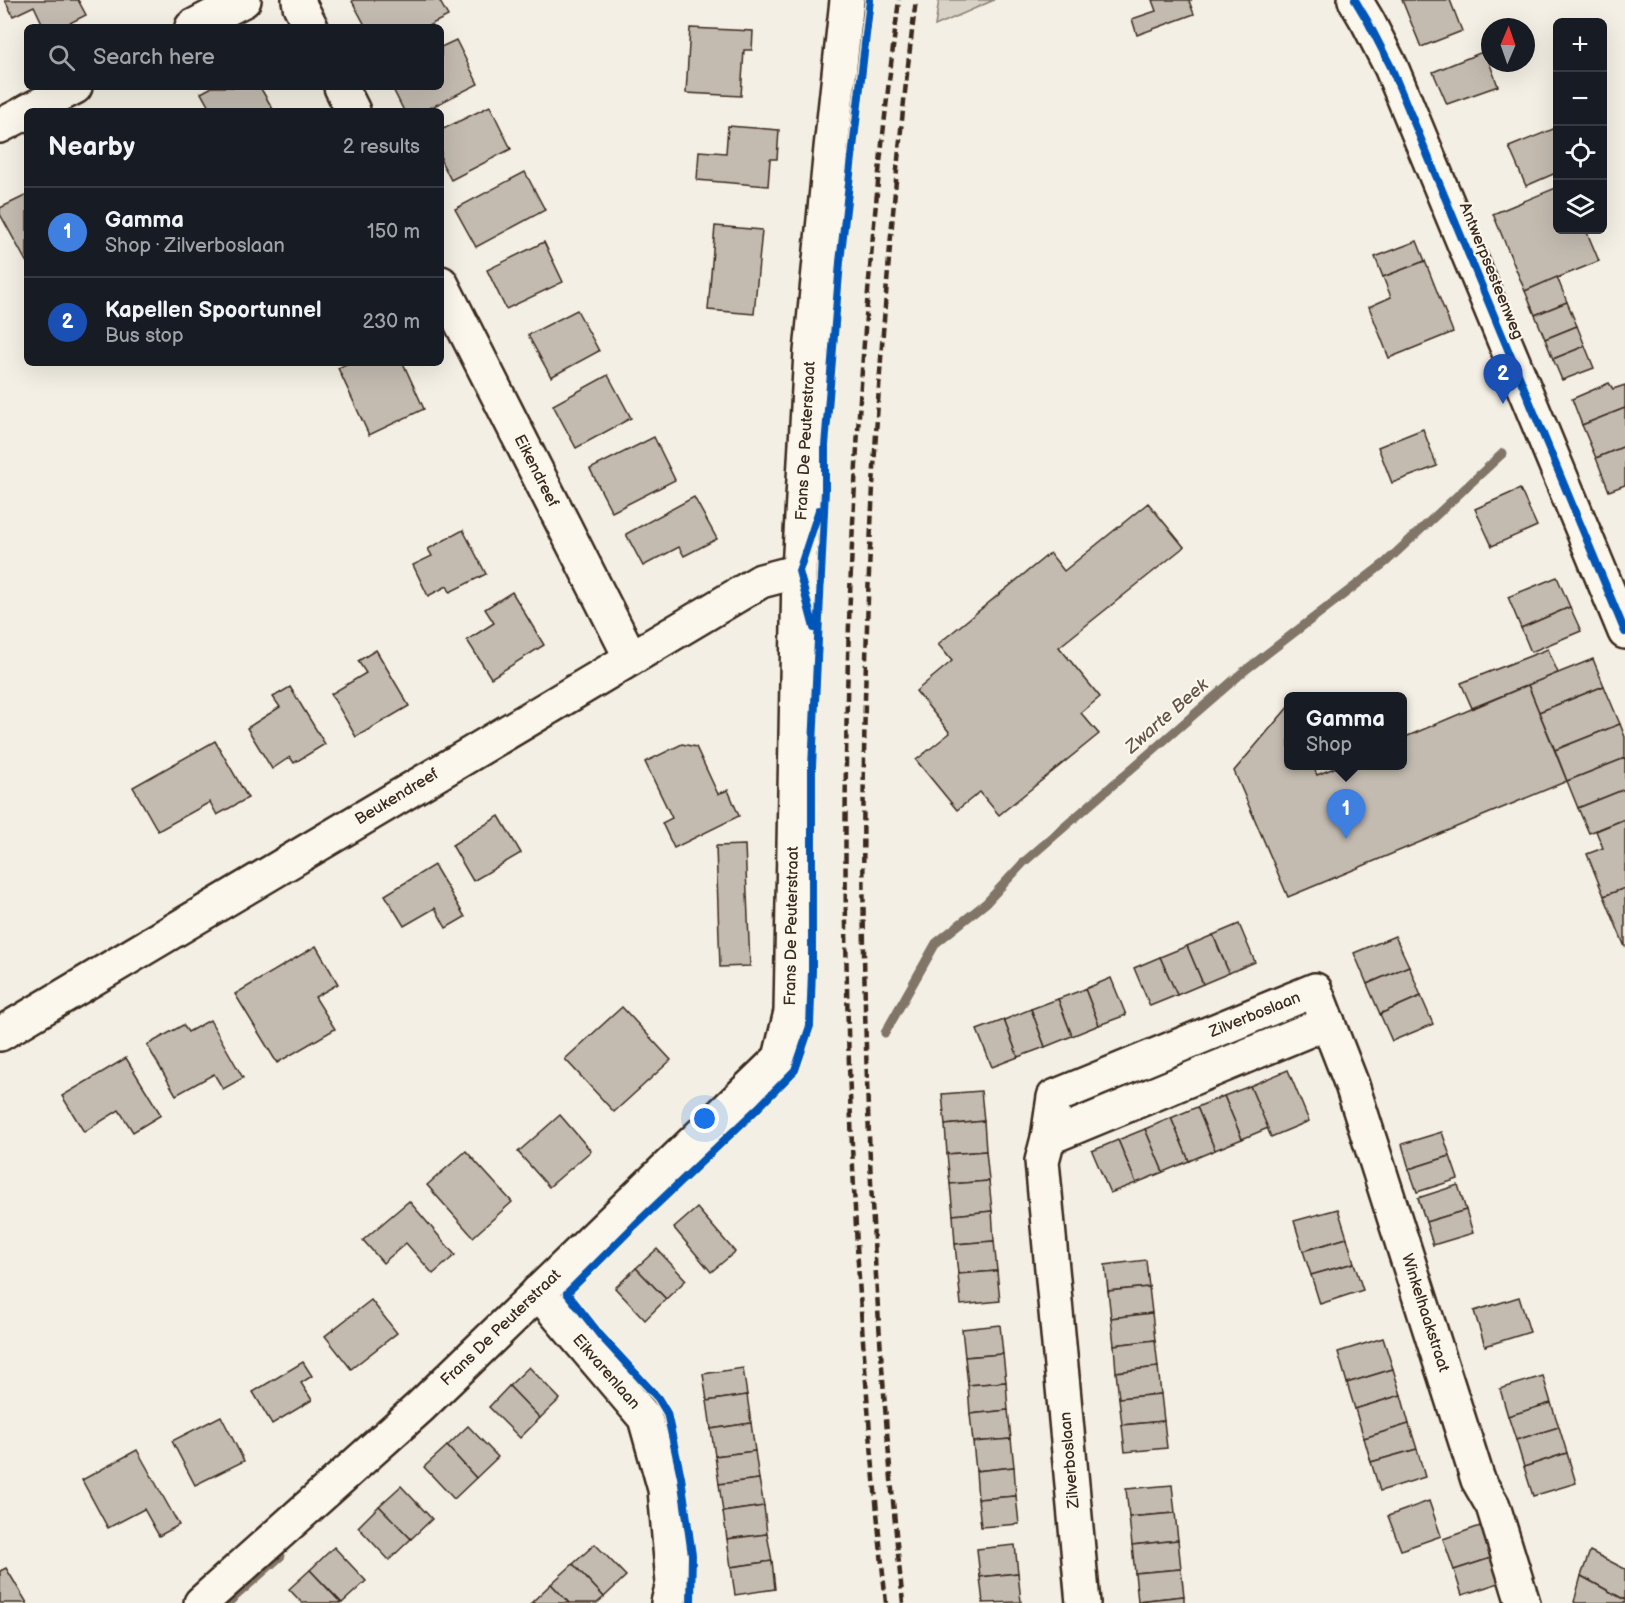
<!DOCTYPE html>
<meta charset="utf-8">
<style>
body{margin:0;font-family:"Balsamiq Sans",sans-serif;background:#20242c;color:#f1f3f6}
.controls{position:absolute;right:18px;top:18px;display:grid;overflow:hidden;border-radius:9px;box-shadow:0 6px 24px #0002}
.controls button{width:54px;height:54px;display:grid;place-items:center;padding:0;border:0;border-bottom:2px solid #363941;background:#171b24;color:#f1f3f6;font:30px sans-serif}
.compass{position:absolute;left:1481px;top:18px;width:54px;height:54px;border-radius:50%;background:#171b24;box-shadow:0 6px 24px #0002;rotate:2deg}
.you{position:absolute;left:705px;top:1119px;width:21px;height:21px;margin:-15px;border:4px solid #fff;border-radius:50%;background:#1a73e8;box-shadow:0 0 0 9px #1a73e833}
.badge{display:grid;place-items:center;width:39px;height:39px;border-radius:50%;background:#0b8043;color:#fff;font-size:20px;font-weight:700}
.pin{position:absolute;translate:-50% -50px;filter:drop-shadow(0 2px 3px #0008)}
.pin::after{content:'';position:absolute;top:32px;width:21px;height:18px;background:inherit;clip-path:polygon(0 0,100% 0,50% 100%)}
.popup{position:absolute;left:1284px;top:692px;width:123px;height:78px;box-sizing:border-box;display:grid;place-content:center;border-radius:9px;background:#171b24;filter:drop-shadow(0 2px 4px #0005);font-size:20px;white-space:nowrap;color:#9ea1a6}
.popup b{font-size:22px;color:#f1f3f6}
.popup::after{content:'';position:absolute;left:50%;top:100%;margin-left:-12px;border:12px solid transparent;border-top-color:#171b24}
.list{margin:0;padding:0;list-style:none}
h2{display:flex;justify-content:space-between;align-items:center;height:78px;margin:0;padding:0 24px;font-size:26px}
h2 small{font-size:20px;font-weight:400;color:#9ea1a6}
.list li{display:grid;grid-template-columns:39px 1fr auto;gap:18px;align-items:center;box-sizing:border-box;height:90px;padding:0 24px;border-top:2px solid #363941}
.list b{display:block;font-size:22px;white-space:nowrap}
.list p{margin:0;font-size:20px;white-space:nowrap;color:#9ea1a6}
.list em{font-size:20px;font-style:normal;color:#9ea1a6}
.icon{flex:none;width:33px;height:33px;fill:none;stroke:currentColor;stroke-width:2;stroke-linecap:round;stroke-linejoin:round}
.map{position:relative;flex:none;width:1625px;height:1603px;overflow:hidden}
.search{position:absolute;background:#171b24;box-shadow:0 6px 24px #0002;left:24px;top:24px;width:420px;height:66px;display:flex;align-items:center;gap:15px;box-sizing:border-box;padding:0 21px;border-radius:9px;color:#9ea1a6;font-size:22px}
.panel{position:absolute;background:#171b24;box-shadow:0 6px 24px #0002;left:24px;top:108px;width:420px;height:258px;border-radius:9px}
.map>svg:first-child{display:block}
</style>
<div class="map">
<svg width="1625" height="1603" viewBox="0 0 1625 1603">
<rect width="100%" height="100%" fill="#f3efe4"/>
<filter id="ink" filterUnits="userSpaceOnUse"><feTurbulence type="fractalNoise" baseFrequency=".0167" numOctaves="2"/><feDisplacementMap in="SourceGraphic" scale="12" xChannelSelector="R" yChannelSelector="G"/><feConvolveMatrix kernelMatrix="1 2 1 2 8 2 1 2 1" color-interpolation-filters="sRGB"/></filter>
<g filter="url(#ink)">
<path fill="#d8d1c6" stroke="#8a7e72" stroke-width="1.5" d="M 939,0 L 994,0 L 935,26 Z"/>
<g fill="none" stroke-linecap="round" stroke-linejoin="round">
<g stroke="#817468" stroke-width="9">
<path d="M 885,1033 L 936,943 L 986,903 L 1024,862 L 1243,672 L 1386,562 L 1503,453"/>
<path d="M 228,1603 L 281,1556"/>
</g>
</g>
<g fill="#c3bbb0" stroke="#3b2a1e" stroke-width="1.5">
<path d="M 5,0 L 78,0 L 86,15 L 62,27 L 44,27 L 34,6 L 13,16 Z"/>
<path d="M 354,0 L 439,0 L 448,16 L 426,27 L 366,27 L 352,1 Z"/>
<path d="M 1152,0 L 1192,0 L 1189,1 L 1194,14 L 1137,35 L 1132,19 L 1156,11 Z"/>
<path d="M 1402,0 L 1450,0 L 1462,31 L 1421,47 Z"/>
<path d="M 690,28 L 753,31 L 752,50 L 744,50 L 741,96 L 686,93 Z"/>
<path d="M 456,40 L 478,84 L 424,111 L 404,111 L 392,87 L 441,87 L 441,47 Z"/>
<path d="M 1485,51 L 1498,86 L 1447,104 L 1433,72 Z"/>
<path d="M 212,87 L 260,87 L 274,111 L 211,111 L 201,93 Z"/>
<path d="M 490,106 L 511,149 L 451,180 L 441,161 L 441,130 Z"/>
<path d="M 728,126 L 779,130 L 777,159 L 770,159 L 768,186 L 697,180 L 699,151 L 726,153 Z"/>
<path d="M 1558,127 L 1558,172 L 1526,186 L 1509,147 Z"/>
<path d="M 525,172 L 545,210 L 476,247 L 455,209 Z"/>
<path d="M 1558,187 L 1558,230 L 1586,230 L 1599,261 L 1525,291 L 1493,214 Z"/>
<path d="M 27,195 L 27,263 L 0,214 L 0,208 Z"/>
<path d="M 715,226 L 762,230 L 754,314 L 708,310 Z"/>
<path d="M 1417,241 L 1425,261 L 1383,277 L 1375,257 Z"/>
<path d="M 544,242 L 563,282 L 506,309 L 487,270 Z"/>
<path d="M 1425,261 L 1453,332 L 1389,358 L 1369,307 L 1391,297 L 1383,277 Z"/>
<path d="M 1557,277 L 1567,302 L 1535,315 L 1525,291 Z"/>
<path d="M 1567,302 L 1577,326 L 1545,339 L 1535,315 Z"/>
<path d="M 577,310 L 599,351 L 551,377 L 528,335 Z"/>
<path d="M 1577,326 L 1585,346 L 1553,359 L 1545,339 Z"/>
<path d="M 1585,346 L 1594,368 L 1562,380 L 1553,359 Z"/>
<path d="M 349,363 L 403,363 L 424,409 L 369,435 L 338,368 Z"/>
<path d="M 608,375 L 631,418 L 576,448 L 553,405 Z"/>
<path d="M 1609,383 L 1613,389 L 1625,385 L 1625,408 L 1582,425 L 1572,399 Z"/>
<path d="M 1625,408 L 1625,446 L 1596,458 L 1582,425 Z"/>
<path d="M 1423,429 L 1437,466 L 1392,483 L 1378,447 Z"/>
<path d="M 654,437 L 675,480 L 612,512 L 590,469 Z"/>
<path d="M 1625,446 L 1625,485 L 1609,491 L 1596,458 Z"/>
<path d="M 1520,489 L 1537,526 L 1492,546 L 1475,509 Z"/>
<path d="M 694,497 L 717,539 L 684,556 L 679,547 L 643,566 L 626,534 Z"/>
<path d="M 1148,503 L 1184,547 L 1059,647 L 1100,697 L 1081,713 L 1099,734 L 999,815 L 980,792 L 957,810 L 916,760 L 950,733 L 916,691 L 952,661 L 938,644 L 1050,553 L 1064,571 Z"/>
<path d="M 463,530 L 486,574 L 450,592 L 447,586 L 428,596 L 413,565 L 432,556 L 428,549 Z"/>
<path d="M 1557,577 L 1570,607 L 1521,628 L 1508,597 Z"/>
<path d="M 512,592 L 544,645 L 491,678 L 467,640 L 494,623 L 485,609 Z"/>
<path d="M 1570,607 L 1581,631 L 1531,652 L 1521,628 Z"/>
<path d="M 1548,649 L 1558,673 L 1472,708 L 1461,683 Z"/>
<path d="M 376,650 L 409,706 L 356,737 L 331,694 L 366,673 L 358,661 Z"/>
<path d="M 1593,659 L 1604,686 L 1539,712 L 1528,685 Z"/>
<path d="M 1528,685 L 1567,781 L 1288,897 L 1234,771 L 1289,706 L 1289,766 L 1313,766 L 1317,775 L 1339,766 L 1403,766 L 1403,738 Z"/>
<path d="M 1604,686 L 1620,724 L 1555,750 L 1539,712 Z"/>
<path d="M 290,687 L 325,744 L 294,763 L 290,757 L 272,769 L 247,728 L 280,707 L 273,697 Z"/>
<path d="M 1620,724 L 1625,737 L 1625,758 L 1567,781 L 1555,750 Z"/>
<path d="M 215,741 L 248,798 L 217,815 L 210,802 L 158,831 L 133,787 Z"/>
<path d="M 682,744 L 696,747 L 718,794 L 728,790 L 739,816 L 674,848 L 662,823 L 672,818 L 645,762 Z"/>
<path d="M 1625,758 L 1625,789 L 1578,808 L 1567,781 Z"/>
<path d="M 1625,789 L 1625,819 L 1589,833 L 1578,808 Z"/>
<path d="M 499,816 L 521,853 L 473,881 L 452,845 Z"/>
<path d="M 1625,819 L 1625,888 L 1604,896 L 1587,854 L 1603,848 L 1596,831 Z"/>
<path d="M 745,845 L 750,966 L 720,967 L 716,846 Z"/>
<path d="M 434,865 L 465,917 L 446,928 L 435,908 L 404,926 L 385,895 Z"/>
<path d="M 1625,888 L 1625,947 L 1604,896 Z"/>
<path d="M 1239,924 L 1255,962 L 1229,973 L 1213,935 Z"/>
<path d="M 1213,935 L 1229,973 L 1203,984 L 1187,946 Z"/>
<path d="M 1395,936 L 1409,966 L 1367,984 L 1354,953 Z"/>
<path d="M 316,946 L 338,984 L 315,997 L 335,1029 L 277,1063 L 235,994 Z"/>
<path d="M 1187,946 L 1203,984 L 1177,995 L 1160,957 Z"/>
<path d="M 1160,957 L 1177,995 L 1150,1006 L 1134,968 Z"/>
<path d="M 1409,966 L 1421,996 L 1380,1014 L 1367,984 Z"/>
<path d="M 1111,978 L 1126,1015 L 1099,1025 L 1085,989 Z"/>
<path d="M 1085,989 L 1099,1025 L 1072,1036 L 1058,999 Z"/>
<path d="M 1421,996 L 1433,1024 L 1392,1041 L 1380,1014 Z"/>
<path d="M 1058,999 L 1072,1036 L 1045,1047 L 1031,1009 Z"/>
<path d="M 622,1007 L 671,1060 L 614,1112 L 565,1059 Z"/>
<path d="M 1031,1009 L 1045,1047 L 1018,1057 L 1004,1020 Z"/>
<path d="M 210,1020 L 243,1078 L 223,1089 L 214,1074 L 176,1095 L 147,1045 L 183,1025 L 188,1032 Z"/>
<path d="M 1004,1020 L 1018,1057 L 992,1067 L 977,1030 Z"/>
<path d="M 126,1058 L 161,1115 L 133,1132 L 119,1110 L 84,1132 L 62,1096 Z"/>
<path d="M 1288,1070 L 1309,1121 L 1271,1137 L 1250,1086 Z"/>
<path d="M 1250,1086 L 1268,1128 L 1242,1139 L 1224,1096 Z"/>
<path d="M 981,1091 L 984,1121 L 945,1125 L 942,1094 Z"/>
<path d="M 1224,1096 L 1242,1139 L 1215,1150 L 1197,1107 Z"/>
<path d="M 1197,1107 L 1215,1150 L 1189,1161 L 1171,1118 Z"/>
<path d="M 560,1115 L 591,1151 L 549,1187 L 518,1152 Z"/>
<path d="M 1171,1118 L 1189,1161 L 1163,1172 L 1145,1129 Z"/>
<path d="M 984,1121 L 986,1151 L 947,1154 L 945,1125 Z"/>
<path d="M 1145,1129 L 1163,1172 L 1136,1183 L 1118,1140 Z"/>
<path d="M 1442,1132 L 1450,1156 L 1409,1169 L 1402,1144 Z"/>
<path d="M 1118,1140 L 1136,1183 L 1110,1193 L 1092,1151 Z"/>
<path d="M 466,1151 L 512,1202 L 473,1237 L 427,1185 Z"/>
<path d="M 986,1151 L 989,1181 L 950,1184 L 947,1154 Z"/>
<path d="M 1450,1156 L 1458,1179 L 1417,1192 L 1409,1169 Z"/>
<path d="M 989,1181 L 992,1211 L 953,1215 L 950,1184 Z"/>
<path d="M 1458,1185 L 1466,1210 L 1426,1222 L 1418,1198 Z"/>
<path d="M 409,1201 L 455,1255 L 433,1274 L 406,1243 L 383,1263 L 363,1240 Z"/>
<path d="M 697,1208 L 735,1252 L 711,1272 L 674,1228 Z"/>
<path d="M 1338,1209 L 1347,1238 L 1303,1251 L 1294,1221 Z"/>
<path d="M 1466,1210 L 1473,1233 L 1433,1245 L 1426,1222 Z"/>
<path d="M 992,1211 L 994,1241 L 955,1244 L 953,1215 Z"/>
<path d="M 1347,1238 L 1354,1263 L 1311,1275 L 1303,1251 Z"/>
<path d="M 994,1241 L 997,1271 L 958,1274 L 955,1244 Z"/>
<path d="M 657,1249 L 686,1280 L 666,1299 L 636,1268 Z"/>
<path d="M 1146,1260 L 1149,1287 L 1108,1291 L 1105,1265 Z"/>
<path d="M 1354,1263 L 1363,1290 L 1320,1304 L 1311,1275 Z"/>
<path d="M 636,1268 L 666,1299 L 645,1320 L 615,1288 Z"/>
<path d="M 997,1271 L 1000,1301 L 961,1305 L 958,1274 Z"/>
<path d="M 1149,1287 L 1152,1313 L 1111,1318 L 1108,1291 Z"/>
<path d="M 1519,1297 L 1530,1332 L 1485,1346 L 1474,1311 Z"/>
<path d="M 371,1300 L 397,1333 L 351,1369 L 325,1336 Z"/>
<path d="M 1152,1313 L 1155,1340 L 1114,1345 L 1111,1318 Z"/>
<path d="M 1000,1325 L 1003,1354 L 965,1357 L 962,1329 Z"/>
<path d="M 1383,1338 L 1393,1369 L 1347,1383 L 1338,1352 Z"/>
<path d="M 1155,1340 L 1158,1367 L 1116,1372 L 1114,1345 Z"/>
<path d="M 1003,1354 L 1006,1382 L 968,1385 L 965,1357 Z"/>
<path d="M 303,1362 L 312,1376 L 301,1383 L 312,1400 L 272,1424 L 253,1392 Z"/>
<path d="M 529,1367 L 560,1399 L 540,1418 L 509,1386 Z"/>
<path d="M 1158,1367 L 1161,1394 L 1119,1398 L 1116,1372 Z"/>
<path d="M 743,1368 L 747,1395 L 707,1401 L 703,1374 Z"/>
<path d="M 1393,1369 L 1401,1395 L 1355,1409 L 1347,1383 Z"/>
<path d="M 1543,1376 L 1551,1403 L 1508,1416 L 1500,1389 Z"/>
<path d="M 1006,1382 L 1008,1410 L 970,1414 L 968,1385 Z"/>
<path d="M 509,1386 L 540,1418 L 520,1438 L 489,1407 Z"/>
<path d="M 1161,1394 L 1164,1421 L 1122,1425 L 1119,1398 Z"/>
<path d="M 747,1395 L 751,1423 L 711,1429 L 707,1401 Z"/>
<path d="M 1401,1395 L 1409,1424 L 1364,1438 L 1355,1409 Z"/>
<path d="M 1551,1403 L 1559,1427 L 1516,1440 L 1508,1416 Z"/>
<path d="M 1008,1410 L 1011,1439 L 973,1442 L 970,1414 Z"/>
<path d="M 221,1416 L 244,1461 L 195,1485 L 172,1441 Z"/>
<path d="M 1164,1421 L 1167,1448 L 1125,1452 L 1122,1425 Z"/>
<path d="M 751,1423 L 755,1451 L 715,1456 L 711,1429 Z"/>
<path d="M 1409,1424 L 1417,1449 L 1371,1462 L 1364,1438 Z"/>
<path d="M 468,1426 L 498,1457 L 476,1478 L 447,1446 Z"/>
<path d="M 1559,1427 L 1567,1453 L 1524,1467 L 1516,1440 Z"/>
<path d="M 1011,1439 L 1014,1467 L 976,1471 L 973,1442 Z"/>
<path d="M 447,1446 L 476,1478 L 454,1499 L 424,1467 Z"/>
<path d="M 1417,1449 L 1425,1477 L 1380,1491 L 1371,1462 Z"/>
<path d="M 137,1450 L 179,1525 L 159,1536 L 144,1509 L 108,1528 L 82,1480 Z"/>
<path d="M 755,1451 L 759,1479 L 719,1484 L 715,1456 Z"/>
<path d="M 1567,1453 L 1576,1483 L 1533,1496 L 1524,1467 Z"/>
<path d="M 1014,1467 L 1016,1496 L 978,1499 L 976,1471 Z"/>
<path d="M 759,1479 L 764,1506 L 723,1512 L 719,1484 Z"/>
<path d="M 1172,1485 L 1175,1513 L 1129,1517 L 1126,1489 Z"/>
<path d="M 401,1486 L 432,1519 L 411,1539 L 379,1506 Z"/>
<path d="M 1016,1496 L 1019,1524 L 981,1527 L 978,1499 Z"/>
<path d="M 1429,1501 L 1441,1536 L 1401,1550 L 1388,1516 Z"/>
<path d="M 379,1506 L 411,1539 L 389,1560 L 358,1527 Z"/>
<path d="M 764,1506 L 767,1534 L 727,1539 L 723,1512 Z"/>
<path d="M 1175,1513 L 1178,1540 L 1132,1545 L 1129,1517 Z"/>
<path d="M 1483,1525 L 1494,1557 L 1454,1570 L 1443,1539 Z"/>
<path d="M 767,1534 L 772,1561 L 731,1567 L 727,1539 Z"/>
<path d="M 1178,1540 L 1181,1569 L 1135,1573 L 1132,1545 Z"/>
<path d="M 595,1544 L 626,1576 L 604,1597 L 573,1564 Z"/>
<path d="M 1015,1545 L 1018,1573 L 980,1577 L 977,1549 Z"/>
<path d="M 334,1547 L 366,1581 L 342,1603 L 310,1570 Z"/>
<path d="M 1590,1551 L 1625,1569 L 1625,1600 L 1581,1576 Z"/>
<path d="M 1494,1557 L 1502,1582 L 1462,1595 L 1454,1570 Z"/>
<path d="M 772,1561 L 775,1589 L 735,1595 L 731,1567 Z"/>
<path d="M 573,1564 L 604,1597 L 597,1603 L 569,1603 L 551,1584 Z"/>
<path d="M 6,1568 L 27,1603 L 0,1603 L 0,1571 Z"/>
<path d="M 1181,1569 L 1184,1596 L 1138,1601 L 1135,1573 Z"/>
<path d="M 310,1570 L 341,1603 L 302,1603 L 289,1589 Z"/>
<path d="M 1018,1573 L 1021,1602 L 983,1603 L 980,1577 Z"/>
<path d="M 1581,1576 L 1625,1600 L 1625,1603 L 1576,1603 L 1574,1602 Z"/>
<path d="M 551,1584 L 569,1603 L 531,1603 Z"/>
<path d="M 1184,1596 L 1184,1603 L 1138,1603 L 1138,1601 Z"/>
</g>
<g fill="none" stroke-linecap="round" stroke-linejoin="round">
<defs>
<g id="minor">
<path d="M 299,0 L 300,6 L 311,27"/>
<path d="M 192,27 L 244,0"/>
<path d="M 341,87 L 353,111"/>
<path d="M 28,111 L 75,87"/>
<path d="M 0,126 L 27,112"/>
<path d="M 441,283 L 631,658"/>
<path d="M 0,1034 L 761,581 L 799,571"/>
<path d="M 1048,1138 L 1328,1022"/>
<path d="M 538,1292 L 645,1418 L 665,1489 L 673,1583 L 668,1603"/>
<path d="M 201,1603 L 420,1407 L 780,1058 L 791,1012 L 799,571 L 811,352 L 831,148 L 847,0"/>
<path d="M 1083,1603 L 1042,1161 L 1048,1138 L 1054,1097 L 1315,990 L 1352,1085 L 1478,1480 L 1493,1506 L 1523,1603"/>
</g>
<path id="primary" d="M 1355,0 L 1368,22 L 1391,67 L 1625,632"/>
</defs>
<use href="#minor" stroke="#3b2a1e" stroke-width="38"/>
<use href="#primary" stroke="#3b2a1e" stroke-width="38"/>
<use href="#minor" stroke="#fbf7ec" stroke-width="33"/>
<use href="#primary" stroke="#fbf7ec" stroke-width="33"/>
<g stroke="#3b2a1e" stroke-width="4.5" stroke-dasharray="9 4.5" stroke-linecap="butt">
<path d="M 886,1603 C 830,1071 830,531 899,0"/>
<path d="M 903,1603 C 859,1185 851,764 882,345 C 891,230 901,115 916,0"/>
</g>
<defs>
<g id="cycleway">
<path d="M 1355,0 L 1368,22 L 1391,67 L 1625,632"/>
<path d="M 814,628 L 799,571 L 819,510"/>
<path d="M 691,1603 L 692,1555 L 681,1477 L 667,1413 L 658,1398 L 600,1335 L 567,1293 L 635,1225 L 758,1108 L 795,1070 L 810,1026 L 812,971 L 812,767 L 825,491 L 825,446 L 840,262 L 870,0"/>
</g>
</defs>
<use href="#cycleway" stroke="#fbf7ec" stroke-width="11"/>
<use href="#cycleway" stroke="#0057b8" stroke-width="8"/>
</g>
</g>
<g text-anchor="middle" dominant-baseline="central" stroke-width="4.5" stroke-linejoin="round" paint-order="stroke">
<g font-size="16" fill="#3b2a1e" stroke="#fbf7ec">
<text transform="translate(1491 271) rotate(68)">Antwerpsesteenweg</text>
<text transform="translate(806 441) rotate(-87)">Frans De Peuterstraat</text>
<text transform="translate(536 471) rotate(63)">Eikendreef</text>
<text transform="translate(397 797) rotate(-31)">Beukendreef</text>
<text transform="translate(792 926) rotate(-89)">Frans De Peuterstraat</text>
<text transform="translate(1255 1015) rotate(-22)">Zilverboslaan</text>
<text transform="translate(1425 1313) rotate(72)">Winkelhaakstraat</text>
<text transform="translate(501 1328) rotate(-44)">Frans De Peuterstraat</text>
<text transform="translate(606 1372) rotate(49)">Eikvarenlaan</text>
<text transform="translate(1070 1460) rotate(-95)">Zilverboslaan</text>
</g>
<g font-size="18" font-style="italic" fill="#645549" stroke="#fbf7ec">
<text transform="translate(1167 716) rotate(-41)">Zwarte Beek</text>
</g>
</g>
</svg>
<div class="controls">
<button>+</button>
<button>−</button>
<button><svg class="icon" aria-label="locate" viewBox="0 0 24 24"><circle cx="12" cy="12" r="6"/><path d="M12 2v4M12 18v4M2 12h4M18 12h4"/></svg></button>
<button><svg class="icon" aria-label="layers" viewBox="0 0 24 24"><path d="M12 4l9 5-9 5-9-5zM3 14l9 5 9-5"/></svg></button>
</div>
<svg class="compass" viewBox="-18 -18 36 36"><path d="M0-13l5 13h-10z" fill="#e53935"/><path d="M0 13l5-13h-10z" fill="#9ea1a6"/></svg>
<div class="you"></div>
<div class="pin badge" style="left:1346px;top:839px;background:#3f7fe0">1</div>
<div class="popup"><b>Gamma</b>Shop</div>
<div class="pin badge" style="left:1503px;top:404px;background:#1a4fb4">2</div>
<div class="search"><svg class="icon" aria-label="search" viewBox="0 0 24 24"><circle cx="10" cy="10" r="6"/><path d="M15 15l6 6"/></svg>Search here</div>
<section class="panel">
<h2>Nearby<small>2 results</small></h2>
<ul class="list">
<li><span class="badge" style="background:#3f7fe0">1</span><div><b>Gamma</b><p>Shop · Zilverboslaan</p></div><em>150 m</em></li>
<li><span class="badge" style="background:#1a4fb4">2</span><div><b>Kapellen Spoortunnel</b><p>Bus stop</p></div><em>230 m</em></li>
</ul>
</section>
</div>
